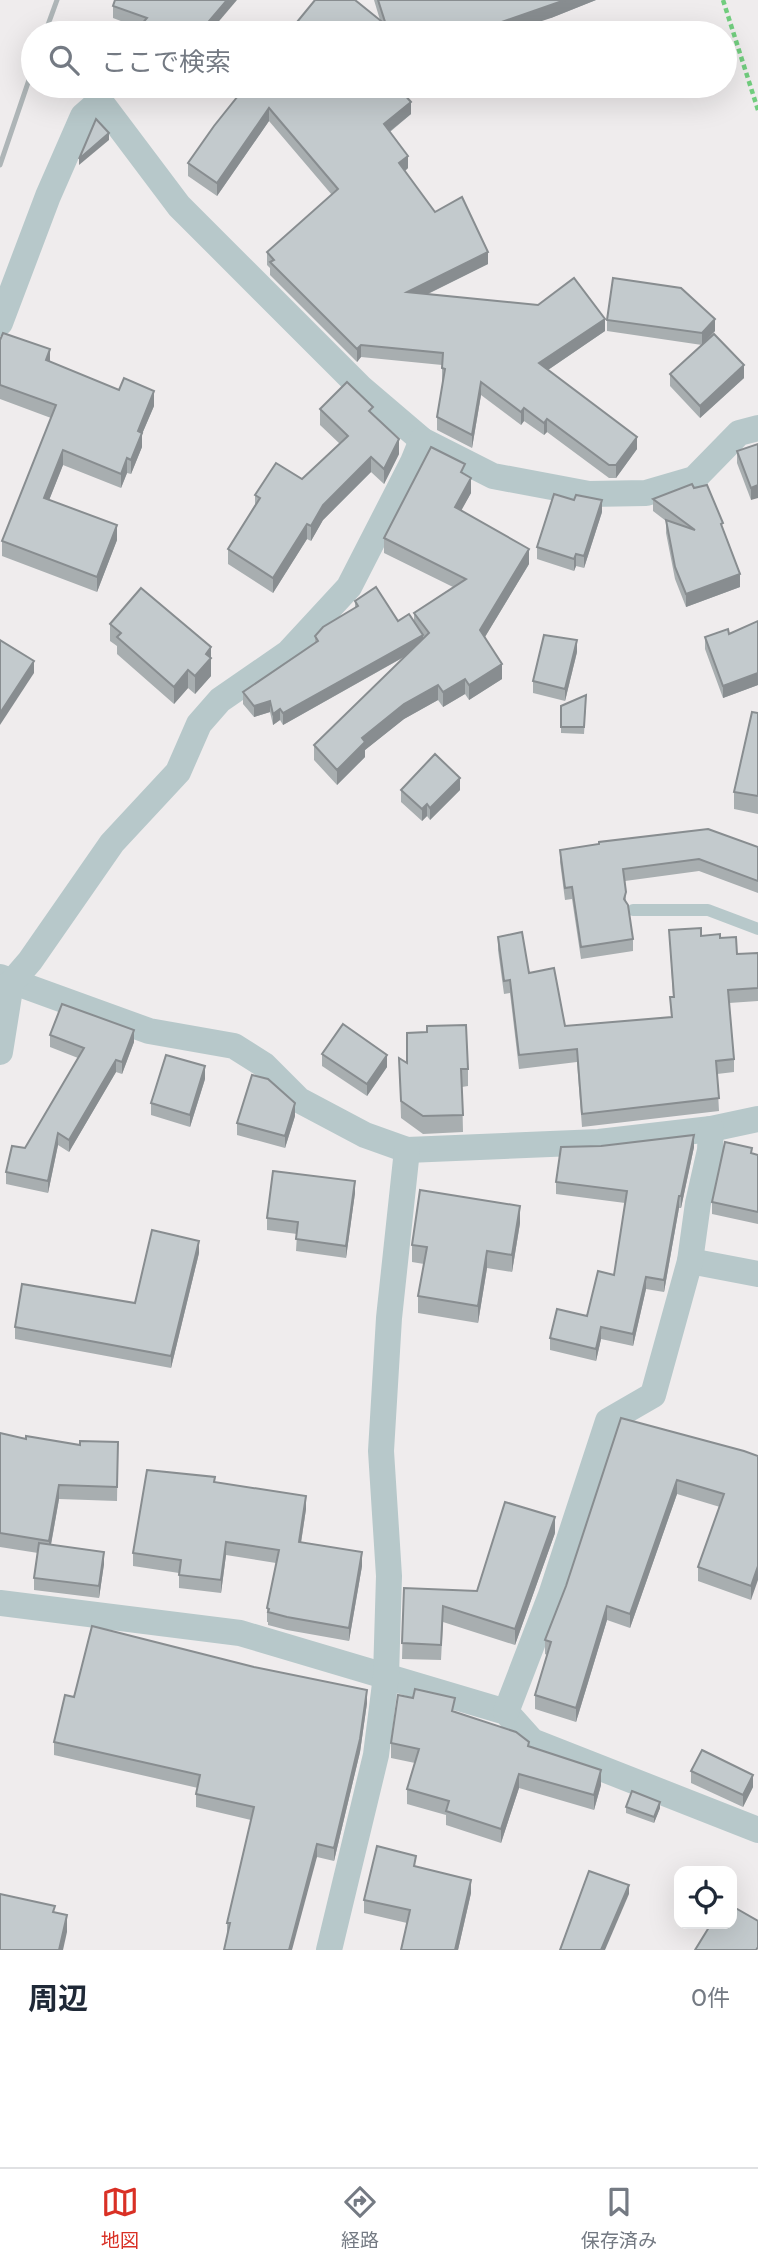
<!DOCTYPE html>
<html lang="ja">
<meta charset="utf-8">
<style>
body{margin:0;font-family:Cabin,"Noto Sans JP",sans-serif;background:#f6f6f7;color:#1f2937}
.controls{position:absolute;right:21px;bottom:21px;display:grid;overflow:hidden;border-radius:14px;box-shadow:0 7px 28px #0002}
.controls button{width:63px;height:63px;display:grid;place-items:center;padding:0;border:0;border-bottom:2px solid #e0e1e3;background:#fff;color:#1f2937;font:35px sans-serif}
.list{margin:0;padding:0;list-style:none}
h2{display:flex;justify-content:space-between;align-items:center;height:91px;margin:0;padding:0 28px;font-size:30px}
h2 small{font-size:23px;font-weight:400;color:#747a83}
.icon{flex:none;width:38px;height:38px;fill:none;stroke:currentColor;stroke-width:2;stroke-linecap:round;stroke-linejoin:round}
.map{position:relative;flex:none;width:758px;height:1950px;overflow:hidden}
.search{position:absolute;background:#fff;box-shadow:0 7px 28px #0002;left:21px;right:21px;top:21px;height:77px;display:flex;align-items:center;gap:18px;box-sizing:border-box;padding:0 24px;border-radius:38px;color:#747a83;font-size:26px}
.sheet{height:217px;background:#fff}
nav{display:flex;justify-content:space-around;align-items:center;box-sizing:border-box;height:98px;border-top:2px solid #e0e1e3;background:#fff;font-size:19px;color:#747a83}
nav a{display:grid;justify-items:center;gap:4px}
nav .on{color:#d93025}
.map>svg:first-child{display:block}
</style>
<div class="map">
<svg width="758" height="1950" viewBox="0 0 758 1950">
<rect width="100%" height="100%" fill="#efeced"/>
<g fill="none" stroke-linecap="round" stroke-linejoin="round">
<path stroke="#71cd7e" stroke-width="4.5" stroke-dasharray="5 3.5" stroke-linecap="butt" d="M 723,0 L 758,110"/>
<path stroke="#b7c8ca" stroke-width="12" d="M 633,910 L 708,910 L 758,929"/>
<g stroke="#b7c8ca" stroke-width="26">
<path d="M 0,323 L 48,196 L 83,116 L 100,101 L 179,206 L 361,388 L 422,440 L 493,476 L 589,494 L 646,493 L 694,479 L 739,433 L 758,428"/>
<path d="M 0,977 L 149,1031 L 234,1046 L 264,1065 L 299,1100 L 365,1135 L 407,1150 L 599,1142 L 711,1129 L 758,1119"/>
<path d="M 0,1052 L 11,983 L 30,961 L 112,843 L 178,772 L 199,724 L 220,700 L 288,653 L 349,587 L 413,462 L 422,440"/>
<path d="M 690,1261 L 758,1274"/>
<path d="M 0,1603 L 240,1633 L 506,1712 L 532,1741 L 758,1830"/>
<path d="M 506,1712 L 551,1595 L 608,1421 L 653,1395 L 690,1261 L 698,1203 L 710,1150 L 711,1129"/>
<path d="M 329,1950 L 376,1755 L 386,1676 L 389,1576 L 381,1451 L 389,1318 L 407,1150"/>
</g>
<g stroke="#aeb5b7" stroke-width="5">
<path d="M 45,33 L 57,0"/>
<path d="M 0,165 L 33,68"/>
</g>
</g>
<g fill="#a8aeb0">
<path d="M 374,0 L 596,0 L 551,18 L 288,33 L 380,20 Z"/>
<path d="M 113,6 L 209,33 L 139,28 L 113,18 Z"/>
<path d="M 144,86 L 158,86 L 152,93 Z"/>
<path d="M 246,86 L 411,114 L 390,132 L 408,168 L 405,171 L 435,212 L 488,264 L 428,294 L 605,331 L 548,370 L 637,449 L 616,478 L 609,478 L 547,432 L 544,435 L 524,421 L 521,425 L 481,395 L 472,448 L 437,430 L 437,417 L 443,381 L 442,381 L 442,365 L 361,357 L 357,362 L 270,275 L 270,268 L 267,265 L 267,252 L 332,195 L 269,121 L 217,196 L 188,176 L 188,163 Z"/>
<path d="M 607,320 L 715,331 L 703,343 L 744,378 L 700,418 L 670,386 L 670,374 L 702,345 L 607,331 Z"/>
<path d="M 0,340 L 154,406 L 142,434 L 142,447 L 131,474 L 127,473 L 121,488 L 63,465 L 49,500 L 117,540 L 97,592 L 2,556 L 2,541 L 51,418 L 0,399 Z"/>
<path d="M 320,409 L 373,415 L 399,454 L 384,484 L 371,472 L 323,520 L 311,541 L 307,539 L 273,593 L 228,564 L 228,549 L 255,505 L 255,495 L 302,479 L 340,444 L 320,425 Z"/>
<path d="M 758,444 L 751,500 L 737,463 L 737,451 Z"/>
<path d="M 465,475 L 471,493 L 461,510 L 529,564 L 485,637 L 502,679 L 469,700 L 465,694 L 443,707 L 438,700 L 404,719 L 365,750 L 365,757 L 337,785 L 314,760 L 314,745 L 404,657 L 283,725 L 280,720 L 273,725 L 270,712 L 254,717 L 243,704 L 243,692 L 315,643 L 315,636 L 355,608 L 355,601 L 398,621 L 414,622 L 414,613 L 453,587 L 384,553 L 384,538 Z"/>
<path d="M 694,488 L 723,531 L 740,587 L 686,607 L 675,579 L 666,533 L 666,521 L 653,511 L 653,499 Z"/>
<path d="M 602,512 L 584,568 L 576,566 L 574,571 L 537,559 L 537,547 Z"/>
<path d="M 758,621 L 758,685 L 723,698 L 705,649 L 705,637 L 729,634 Z"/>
<path d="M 110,624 L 211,647 L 211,676 L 195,694 L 188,688 L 174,704 L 117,654 L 117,646 L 110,641 Z"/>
<path d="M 577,652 L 565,701 L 533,693 L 533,681 Z"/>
<path d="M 586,701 L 584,734 L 561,733 L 561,706 Z"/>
<path d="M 758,713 L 758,814 L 734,809 L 734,792 Z"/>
<path d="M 401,790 L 460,790 L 430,820 L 427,816 L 422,821 L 401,802 Z"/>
<path d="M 758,847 L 758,893 L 699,871 L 625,881 L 626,902 L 633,939 L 633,951 L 581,959 L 572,899 L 565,900 L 560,862 L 560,850 Z"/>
<path d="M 669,930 L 720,938 L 737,954 L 758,953 L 758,1001 L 729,1003 L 734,1059 L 734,1072 L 717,1074 L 719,1111 L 582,1127 L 577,1062 L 519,1069 L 510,993 L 504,994 L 498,950 L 498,937 L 529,973 L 565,1026 L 671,1017 L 670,997 L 673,997 Z"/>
<path d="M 50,1035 L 134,1042 L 122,1074 L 116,1072 L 69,1152 L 58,1145 L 48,1193 L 6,1184 L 6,1172 L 25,1148 L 78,1058 L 50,1047 Z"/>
<path d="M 322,1054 L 387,1067 L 367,1096 L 322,1066 Z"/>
<path d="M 399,1058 L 407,1063 L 468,1069 L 468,1086 L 462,1087 L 463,1132 L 423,1134 L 401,1118 Z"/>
<path d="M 205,1079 L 190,1127 L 151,1115 L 151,1103 Z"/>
<path d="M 295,1116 L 285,1148 L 237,1135 L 237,1123 Z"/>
<path d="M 694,1147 L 681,1208 L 679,1208 L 664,1292 L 646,1289 L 633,1346 L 601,1339 L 596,1361 L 550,1350 L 550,1338 L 587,1316 L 614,1275 L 625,1203 L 556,1194 L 556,1182 Z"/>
<path d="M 752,1154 L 758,1155 L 758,1224 L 712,1214 L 712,1202 Z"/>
<path d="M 355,1193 L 346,1258 L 296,1251 L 297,1234 L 267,1230 L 267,1218 Z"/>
<path d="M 520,1223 L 512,1272 L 487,1268 L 478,1323 L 418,1313 L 418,1296 L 424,1264 L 412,1262 L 412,1245 Z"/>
<path d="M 199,1253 L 171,1368 L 15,1339 L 15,1327 L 135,1303 Z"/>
<path d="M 621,1418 L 758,1456 L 751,1600 L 698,1581 L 698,1567 L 720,1507 L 677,1494 L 630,1628 L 607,1620 L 576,1722 L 535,1709 L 535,1695 L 547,1655 L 545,1654 L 545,1640 L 566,1586 Z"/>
<path d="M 0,1433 L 26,1439 L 80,1445 L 118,1442 L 117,1501 L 59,1499 L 51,1545 L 104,1564 L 99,1598 L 34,1590 L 34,1578 L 38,1553 L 0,1547 Z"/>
<path d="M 215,1482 L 306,1509 L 301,1543 L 362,1566 L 349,1641 L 287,1630 L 268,1625 L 268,1622 L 267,1622 L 267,1608 L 276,1563 L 226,1555 L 221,1593 L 179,1588 L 179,1573 L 133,1566 L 133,1553 Z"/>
<path d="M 555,1533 L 515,1645 L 443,1622 L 441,1660 L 402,1659 L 404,1588 L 477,1591 Z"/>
<path d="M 74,1697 L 367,1703 L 360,1752 L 334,1861 L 317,1857 L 227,1936 L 227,1923 L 251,1820 L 196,1807 L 196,1794 L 198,1788 L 54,1755 L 54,1742 Z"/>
<path d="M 455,1712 L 529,1746 L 601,1785 L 594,1810 L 519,1788 L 501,1843 L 446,1825 L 446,1815 L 407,1804 L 407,1789 L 415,1763 L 391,1758 L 391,1743 Z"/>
<path d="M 691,1771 L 753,1787 L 743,1807 L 691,1783 Z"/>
<path d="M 626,1807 L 660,1808 L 654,1823 L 626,1813 Z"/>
<path d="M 416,1867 L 471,1893 L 458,1950 L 401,1950 L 407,1923 L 364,1913 L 364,1900 Z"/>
</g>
<g fill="#888d90">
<path d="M 227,0 L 237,0 L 209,33 L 199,33 Z"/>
<path d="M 565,0 L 596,0 L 551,18 L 506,33 L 483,33 L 496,24 Z"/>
<path d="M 152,86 L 158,86 L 152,93 Z"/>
<path d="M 411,102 L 411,114 L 384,136 L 384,124 Z"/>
<path d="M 269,108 L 269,121 L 217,196 L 217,183 Z"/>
<path d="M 109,133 L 109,140 L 79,165 L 79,159 Z"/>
<path d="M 408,156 L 408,168 L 399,176 L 399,163 Z"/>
<path d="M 488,252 L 488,264 L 407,304 L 407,292 Z"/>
<path d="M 605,319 L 605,331 L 539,376 L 539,363 Z"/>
<path d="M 715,319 L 715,331 L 702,345 L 702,333 Z"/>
<path d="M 361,345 L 361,357 L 357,362 L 357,349 Z"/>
<path d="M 50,349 L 50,364 L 46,360 Z"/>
<path d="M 744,365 L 744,378 L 700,418 L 700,406 Z"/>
<path d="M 481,382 L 481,395 L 472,448 L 472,435 Z"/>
<path d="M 154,391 L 154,406 L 142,434 L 142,447 L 131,474 L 131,460 L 138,431 Z"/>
<path d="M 524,408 L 524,421 L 521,425 L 521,412 Z"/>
<path d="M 547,419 L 547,432 L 544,435 L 544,423 Z"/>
<path d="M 637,437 L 637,449 L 616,478 L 616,465 Z"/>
<path d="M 399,439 L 399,454 L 384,484 L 384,469 Z"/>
<path d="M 63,450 L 63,465 L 44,513 L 44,498 Z"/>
<path d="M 371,457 L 371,472 L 323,520 L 311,541 L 311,526 L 323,505 Z"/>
<path d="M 127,458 L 127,473 L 121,488 L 121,474 Z"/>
<path d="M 471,478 L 471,493 L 455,522 L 455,507 Z"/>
<path d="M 758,485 L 758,498 L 751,500 L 751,488 Z"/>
<path d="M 602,500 L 602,512 L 584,568 L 584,556 Z"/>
<path d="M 307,524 L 307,539 L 273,593 L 273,578 Z"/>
<path d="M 117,525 L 117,540 L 97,592 L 97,577 Z"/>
<path d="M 529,549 L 529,564 L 480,645 L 480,630 Z"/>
<path d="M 576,554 L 576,566 L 574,571 L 574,559 Z"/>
<path d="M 740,574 L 740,587 L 686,607 L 686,594 Z"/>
<path d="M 423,635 L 423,646 L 283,725 L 283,713 Z"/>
<path d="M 577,640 L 577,652 L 565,701 L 565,689 Z"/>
<path d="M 211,647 L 211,676 L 195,694 L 195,676 L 206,654 Z"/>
<path d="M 34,661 L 34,673 L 0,725 L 0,713 Z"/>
<path d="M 502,664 L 502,679 L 469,700 L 469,685 Z"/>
<path d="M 188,670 L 188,688 L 174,704 L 174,687 Z"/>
<path d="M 758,673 L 758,685 L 723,698 L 723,686 Z"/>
<path d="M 465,679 L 465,694 L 443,707 L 443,692 Z"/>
<path d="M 438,685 L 438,700 L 404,719 L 365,750 L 365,757 L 337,785 L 337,770 L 362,738 L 404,704 Z"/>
<path d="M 270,701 L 270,712 L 254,717 L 254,706 Z"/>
<path d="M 280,709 L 280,720 L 273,725 L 273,714 Z"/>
<path d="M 460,778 L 460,790 L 430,820 L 430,808 Z"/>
<path d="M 427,804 L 427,816 L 422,821 L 422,809 Z"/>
<path d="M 134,1030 L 134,1042 L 122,1074 L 122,1062 Z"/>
<path d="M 387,1055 L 387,1067 L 367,1096 L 367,1084 Z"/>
<path d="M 116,1060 L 116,1072 L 69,1152 L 69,1140 Z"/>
<path d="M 205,1066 L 205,1079 L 190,1127 L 190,1115 Z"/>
<path d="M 295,1103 L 295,1116 L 285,1148 L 285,1136 Z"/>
<path d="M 58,1133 L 58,1145 L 48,1193 L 48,1181 Z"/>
<path d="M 694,1135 L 694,1147 L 681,1208 L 681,1196 Z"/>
<path d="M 355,1181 L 355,1193 L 346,1258 L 346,1246 Z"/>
<path d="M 679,1196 L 679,1208 L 664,1292 L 664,1280 Z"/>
<path d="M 520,1206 L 520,1223 L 512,1272 L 512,1255 Z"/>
<path d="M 199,1241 L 199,1253 L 171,1368 L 171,1356 Z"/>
<path d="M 487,1251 L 487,1268 L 478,1323 L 478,1306 Z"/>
<path d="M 646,1277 L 646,1289 L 633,1346 L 633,1334 Z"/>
<path d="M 601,1327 L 601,1339 L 596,1361 L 596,1349 Z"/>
<path d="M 677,1480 L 677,1494 L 630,1628 L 630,1614 Z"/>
<path d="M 59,1485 L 59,1499 L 49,1555 L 49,1541 Z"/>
<path d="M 306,1496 L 306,1509 L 299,1555 L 299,1542 Z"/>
<path d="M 555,1517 L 555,1533 L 515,1645 L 515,1629 Z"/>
<path d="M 226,1542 L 226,1555 L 221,1593 L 221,1580 Z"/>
<path d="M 104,1552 L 104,1564 L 99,1598 L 99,1586 Z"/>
<path d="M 362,1552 L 362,1566 L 349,1641 L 349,1628 Z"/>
<path d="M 758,1566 L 758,1580 L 751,1600 L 751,1586 Z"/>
<path d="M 607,1606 L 607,1620 L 576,1722 L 576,1708 Z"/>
<path d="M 367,1690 L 367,1703 L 360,1752 L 334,1861 L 334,1848 Z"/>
<path d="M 601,1770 L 601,1785 L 594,1810 L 594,1795 Z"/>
<path d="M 519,1774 L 519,1788 L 501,1843 L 501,1829 Z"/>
<path d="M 753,1775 L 753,1787 L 743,1807 L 743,1795 Z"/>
<path d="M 660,1802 L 660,1808 L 654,1823 L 654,1817 Z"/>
<path d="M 317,1844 L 317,1857 L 292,1950 L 289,1950 Z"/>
<path d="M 471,1880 L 471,1893 L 458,1950 L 455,1950 Z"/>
<path d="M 629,1885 L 629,1894 L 605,1950 L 601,1950 Z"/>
<path d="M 67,1915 L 67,1932 L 63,1950 L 59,1950 Z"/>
</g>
<g fill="#c3cacd" stroke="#888d90" stroke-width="2">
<path d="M 115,0 L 227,0 L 199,33 L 134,33 L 147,18 L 113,6 Z"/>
<path d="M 315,0 L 355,0 L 386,25 L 378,0 L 565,0 L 496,24 L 497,29 L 483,33 L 288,33 Z"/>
<path d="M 246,86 L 397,86 L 411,102 L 384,124 L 408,156 L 399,163 L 435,212 L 462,197 L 488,252 L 407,292 L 538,305 L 574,278 L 605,319 L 539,363 L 637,437 L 616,465 L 609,465 L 547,419 L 544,423 L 524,408 L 521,412 L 481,382 L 472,435 L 437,417 L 445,369 L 442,368 L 443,353 L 361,345 L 357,349 L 270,262 L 274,260 L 267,252 L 338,189 L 269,108 L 217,183 L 188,163 L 214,126 Z"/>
<path d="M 96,119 L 109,133 L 79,159 Z"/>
<path d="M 613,278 L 681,288 L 715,319 L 702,333 L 607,320 Z"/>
<path d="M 3,333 L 50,349 L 46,360 L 119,390 L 124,378 L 154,391 L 138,431 L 142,433 L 131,460 L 127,458 L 121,474 L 63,450 L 44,498 L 117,525 L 97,577 L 2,541 L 56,405 L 0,385 L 0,340 Z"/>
<path d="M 714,334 L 744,365 L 700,406 L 670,374 Z"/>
<path d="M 347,382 L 373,407 L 369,411 L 399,439 L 384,469 L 371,457 L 323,505 L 311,526 L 307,524 L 273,578 L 228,549 L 260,498 L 255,495 L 276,463 L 302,479 L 348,436 L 320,409 Z"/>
<path d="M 758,444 L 758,485 L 751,488 L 737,451 Z"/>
<path d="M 431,447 L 465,464 L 461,472 L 471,478 L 455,507 L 529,549 L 480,630 L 502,664 L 469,685 L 465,679 L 443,692 L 438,685 L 404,704 L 362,738 L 365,742 L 337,770 L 314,745 L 429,633 L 414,613 L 466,579 L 384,538 Z"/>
<path d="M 692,484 L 694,488 L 707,485 L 723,523 L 721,524 L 740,574 L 686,594 L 675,567 L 666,520 L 695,530 L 653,499 Z"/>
<path d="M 554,494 L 574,500 L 576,495 L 602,500 L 584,556 L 576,554 L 574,559 L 537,547 Z"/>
<path d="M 376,587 L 398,621 L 409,614 L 423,635 L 283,713 L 280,709 L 273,714 L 270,701 L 254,706 L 243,692 L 318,641 L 315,636 L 323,627 L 358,606 L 355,601 Z"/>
<path d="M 141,588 L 211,647 L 206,654 L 211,658 L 195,676 L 188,670 L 174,687 L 117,637 L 121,633 L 110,624 Z"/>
<path d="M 758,621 L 758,673 L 723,686 L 705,637 L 728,629 L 729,634 Z"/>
<path d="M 544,635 L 577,640 L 565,689 L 533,681 Z"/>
<path d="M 0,640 L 34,661 L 0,713 Z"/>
<path d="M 586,695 L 584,727 L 561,727 L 561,706 Z"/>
<path d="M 752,712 L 758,713 L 758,796 L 734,792 Z"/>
<path d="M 435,754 L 460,778 L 430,808 L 427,804 L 422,809 L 401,790 Z"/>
<path d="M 708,829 L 758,847 L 758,881 L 699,859 L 623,869 L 626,892 L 624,899 L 628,905 L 633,939 L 581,947 L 572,887 L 565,888 L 560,850 L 599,844 L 599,842 Z"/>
<path d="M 701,928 L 701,936 L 720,934 L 720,938 L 736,937 L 737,954 L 758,953 L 758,988 L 728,990 L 734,1059 L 716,1061 L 719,1098 L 582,1114 L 577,1049 L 519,1055 L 510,980 L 504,981 L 498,937 L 522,932 L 529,973 L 554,968 L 565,1026 L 672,1017 L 670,997 L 674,997 L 669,930 Z"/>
<path d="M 62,1004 L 134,1030 L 122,1062 L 116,1060 L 69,1140 L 58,1133 L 48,1181 L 6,1172 L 12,1146 L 25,1148 L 84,1048 L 50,1035 Z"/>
<path d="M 343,1024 L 387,1055 L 367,1084 L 322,1054 Z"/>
<path d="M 466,1025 L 468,1069 L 461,1069 L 463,1115 L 423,1116 L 401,1101 L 399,1058 L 407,1063 L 407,1033 L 427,1032 L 427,1026 Z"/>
<path d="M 166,1055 L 205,1066 L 190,1115 L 151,1103 Z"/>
<path d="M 252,1075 L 268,1079 L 295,1103 L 285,1136 L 237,1123 Z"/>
<path d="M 694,1135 L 681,1196 L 679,1196 L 664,1280 L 646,1277 L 633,1334 L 601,1327 L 596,1349 L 550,1338 L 557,1309 L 587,1316 L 598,1271 L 614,1275 L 627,1191 L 556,1182 L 561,1147 L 601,1146 Z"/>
<path d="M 725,1142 L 752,1148 L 751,1153 L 758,1155 L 758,1212 L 712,1202 Z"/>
<path d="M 273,1171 L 355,1181 L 346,1246 L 296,1239 L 298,1222 L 267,1218 Z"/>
<path d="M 420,1190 L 520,1206 L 512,1255 L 487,1251 L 478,1306 L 418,1296 L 427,1247 L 412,1245 Z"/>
<path d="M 152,1230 L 199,1241 L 171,1356 L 15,1327 L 22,1284 L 135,1303 Z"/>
<path d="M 621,1418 L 744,1451 L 758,1456 L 758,1566 L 751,1586 L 698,1567 L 724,1494 L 677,1480 L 630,1614 L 607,1606 L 576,1708 L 535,1695 L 551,1642 L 545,1640 L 566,1586 Z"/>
<path d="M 0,1433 L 26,1439 L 26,1436 L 80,1445 L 80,1441 L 118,1442 L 117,1487 L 59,1485 L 49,1541 L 0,1533 Z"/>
<path d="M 147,1470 L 215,1477 L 214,1482 L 306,1496 L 299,1542 L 362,1552 L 349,1628 L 287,1617 L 268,1612 L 269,1609 L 267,1608 L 279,1550 L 226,1542 L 221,1580 L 179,1575 L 181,1560 L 133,1553 Z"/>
<path d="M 505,1502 L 555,1517 L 515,1629 L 443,1606 L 441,1645 L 402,1643 L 404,1588 L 477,1591 Z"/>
<path d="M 39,1543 L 104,1552 L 99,1586 L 34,1578 Z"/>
<path d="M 92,1626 L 254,1667 L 367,1690 L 360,1739 L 334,1848 L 317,1844 L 289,1950 L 224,1950 L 230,1923 L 227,1923 L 254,1807 L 196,1794 L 200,1775 L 54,1742 L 65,1695 L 74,1697 Z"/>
<path d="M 415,1689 L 455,1698 L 452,1711 L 516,1732 L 529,1742 L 528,1746 L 601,1770 L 594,1795 L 519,1774 L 501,1829 L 446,1811 L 449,1801 L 407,1789 L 419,1749 L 391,1743 L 398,1695 L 413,1698 Z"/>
<path d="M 702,1750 L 753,1775 L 743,1795 L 691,1771 Z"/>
<path d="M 632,1791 L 660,1802 L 654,1817 L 626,1807 Z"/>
<path d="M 377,1846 L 416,1856 L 414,1866 L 471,1880 L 455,1950 L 401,1950 L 410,1910 L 364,1900 Z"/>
<path d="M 589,1871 L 629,1885 L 601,1950 L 560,1950 Z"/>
<path d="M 0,1894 L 55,1906 L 53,1912 L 67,1915 L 59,1950 L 0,1950 Z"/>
<path d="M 732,1906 L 758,1921 L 758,1947 L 756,1950 L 695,1950 L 711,1924 L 732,1924 Z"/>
</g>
</svg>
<div class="controls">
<button><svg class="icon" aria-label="locate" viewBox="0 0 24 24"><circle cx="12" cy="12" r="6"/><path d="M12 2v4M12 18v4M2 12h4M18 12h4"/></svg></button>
</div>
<div class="search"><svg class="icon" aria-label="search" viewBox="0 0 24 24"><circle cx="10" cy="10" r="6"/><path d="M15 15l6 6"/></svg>ここで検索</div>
</div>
<section class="sheet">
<h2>周辺<small>0件</small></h2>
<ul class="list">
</ul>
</section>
<nav>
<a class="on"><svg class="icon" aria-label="map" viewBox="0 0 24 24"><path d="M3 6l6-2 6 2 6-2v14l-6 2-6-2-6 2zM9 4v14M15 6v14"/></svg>地図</a>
<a><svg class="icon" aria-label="directions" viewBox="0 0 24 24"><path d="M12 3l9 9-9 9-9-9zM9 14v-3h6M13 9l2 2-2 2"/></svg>経路</a>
<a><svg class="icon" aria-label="saved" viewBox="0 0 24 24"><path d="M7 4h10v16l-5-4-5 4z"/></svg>保存済み</a>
</nav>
